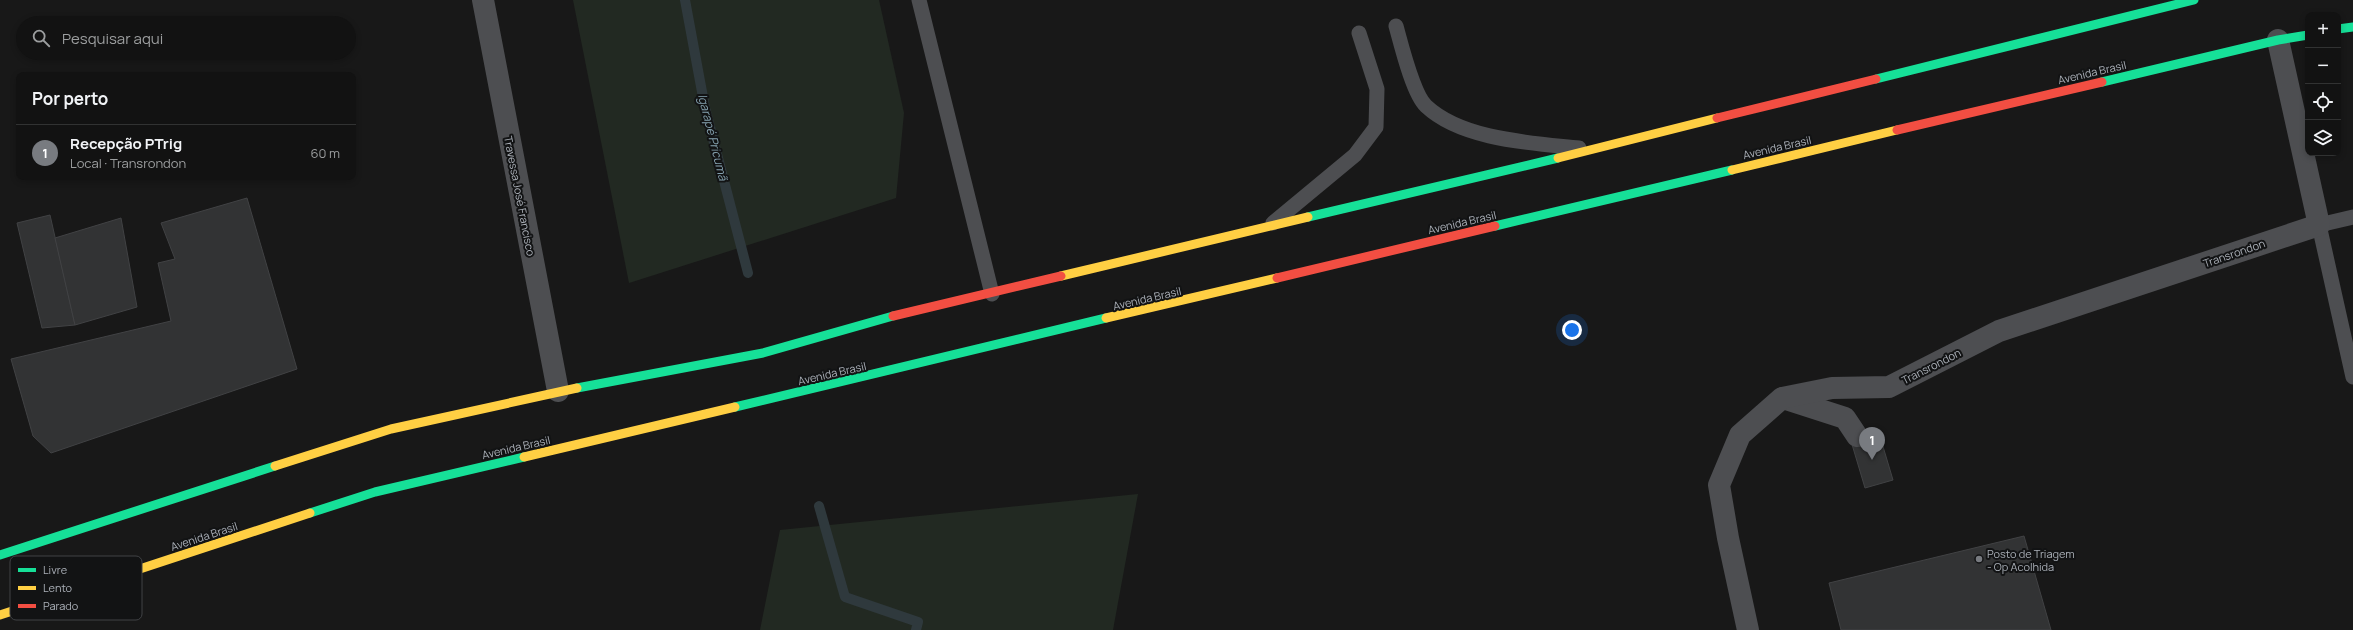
<!DOCTYPE html>
<html lang="pt">
<meta charset="utf-8">
<style>
body{margin:0;font-family:Manrope,sans-serif;background:#1f2020;color:#f1f3f6}
.controls{position:absolute;right:12px;top:12px;display:grid;overflow:hidden;border-radius:8px;box-shadow:0 2px 6px #0003}
.controls button{width:36px;height:36px;display:grid;place-items:center;padding:0;border:0;border-bottom:1px solid #313232;background:#121212;color:#f1f3f6;font:20px sans-serif}
.you{position:absolute;left:1572px;top:330px;width:14px;height:14px;margin:-10px;border:3px solid #fff;border-radius:50%;background:#1a73e8;box-shadow:0 0 0 6px #1a73e833}
.badge{display:grid;place-items:center;width:26px;height:26px;border-radius:50%;background:#787b80;color:#fff;font-size:13px;font-weight:700}
.pin{position:absolute;translate:-50% -33px;filter:drop-shadow(0 1px 2px #0008)}
.pin::after{content:'';position:absolute;top:21px;width:14px;height:12px;background:inherit;clip-path:polygon(0 0,100% 0,50% 100%)}
.list{margin:0;padding:0;list-style:none}
h2{display:flex;justify-content:space-between;align-items:center;height:52px;margin:0;padding:0 16px;font-size:17px}
h2 small{font-size:13px;font-weight:400;color:#9c9e9f}
.list li{display:grid;grid-template-columns:26px 1fr auto;gap:12px;align-items:center;box-sizing:border-box;height:56px;padding:0 16px;border-top:1px solid #313232}
.list b{display:block;font-size:15px;white-space:nowrap}
.list p{margin:0;font-size:13px;white-space:nowrap;color:#9c9e9f}
.list em{font-size:13px;font-style:normal;color:#9c9e9f}
.icon{flex:none;width:22px;height:22px;fill:none;stroke:currentColor;stroke-width:2;stroke-linecap:round;stroke-linejoin:round}
.map{position:relative;flex:none;width:2353px;height:630px;overflow:hidden}
.search{position:absolute;background:#121212;box-shadow:0 2px 6px #0003;left:16px;top:16px;width:340px;height:44px;display:flex;align-items:center;gap:10px;box-sizing:border-box;padding:0 14px;border-radius:22px;color:#9c9e9f;font-size:15px}
.panel{position:absolute;background:#121212;box-shadow:0 2px 6px #0003;left:16px;top:72px;width:340px;height:108px;border-radius:8px}
.map>svg:first-child{display:block}
</style>
<div class="map">
<svg width="2353" height="630" viewBox="0 0 2353 630">
<rect width="100%" height="100%" fill="#181818"/>
<g fill="#222922">
<path d="M 573,0 L 879,0 L 904,113 L 896,198 L 629,283 Z"/>
<path d="M 1138,494 L 1113,630 L 760,630 L 780,530 Z"/>
</g>
<g fill="none" stroke-linecap="round" stroke-linejoin="round">
<g stroke="#2f393d" stroke-width="10">
<path d="M 685,0 L 705,108 L 748,273"/>
<path d="M 819,506 L 845,597 L 918,622 L 916,630"/>
</g>
</g>
<g fill="#323334" stroke="#414244">
<path d="M 247,198 L 297,369 L 51,453 L 33,436 L 11,359 L 171,321 L 158,263 L 175,259 L 161,223 Z"/>
<path d="M 50,215 L 75,325 L 42,328 L 17,223 Z"/>
<path d="M 121,218 L 137,307 L 75,325 L 55,238 Z"/>
<path d="M 1879,433 L 1893,480 L 1865,488 L 1851,441 Z"/>
<path d="M 2024,536 L 2051,630 L 1841,630 L 1829,583 Z"/>
</g>
<g fill="none" stroke-linecap="round" stroke-linejoin="round">
<g stroke="#4d4e51" stroke-width="15">
<path d="M 919,0 L 992,294"/>
<path d="M 1396,26 C 1401,44 1413,94 1426,106 C 1462,140 1532,143 1579,148"/>
<path d="M 2353,217 L 2319,225 L 2353,377"/>
<path d="M 1273,223 L 1355,155 L 1376,127 L 1377,89 L 1359,33"/>
</g>
<g stroke="#4d4e51" stroke-width="22">
<path d="M 483,0 L 558,391"/>
<path d="M 1783,398 L 1845,418 L 1857,436"/>
<path d="M 1748,630 L 1728,538 L 1719,485 L 1740,435 L 1782,398 L 1832,388 L 1889,387 L 1999,331 L 2319,225 L 2278,40"/>
</g>
<g stroke="#16e098" stroke-width="9">
<path d="M 2338,29 L 2353,27"/>
<path d="M 1876,79 L 2194,0"/>
<path d="M 2102,82 L 2278,40 L 2308,35"/>
<path d="M 1308,217 L 1558,158"/>
<path d="M 1495,226 L 1732,170"/>
<path d="M 577,388 L 763,353 L 893,316"/>
<path d="M 735,407 L 1106,318"/>
<path d="M 310,513 L 375,492 L 524,457"/>
<path d="M 0,555 L 275,466"/>
</g>
<g stroke="#ffcf43" stroke-width="9">
<path d="M 1558,158 L 1717,118"/>
<path d="M 1732,170 L 1897,130"/>
<path d="M 1061,276 L 1308,217"/>
<path d="M 1106,318 L 1277,278"/>
<path d="M 524,457 L 735,407"/>
<path d="M 275,466 L 391,429 L 577,388"/>
<path d="M 0,615 L 310,513"/>
</g>
<g stroke="#f24e42" stroke-width="9">
<path d="M 1717,118 L 1876,79"/>
<path d="M 1897,130 L 2102,82"/>
<path d="M 1277,278 L 1495,226"/>
<path d="M 893,316 L 1061,276"/>
</g>
</g>
<circle fill="#787b80" stroke="#121314" stroke-width="1.5" cx="1979" cy="559" r="4"/>
<g text-anchor="middle" dominant-baseline="central" stroke-width="4" stroke-linejoin="round" paint-order="stroke">
<g font-size="11" fill="#abb0b8" stroke="#121314">
<text transform="translate(2092 72) rotate(-13)">Avenida Brasil</text>
<text transform="translate(1777 147) rotate(-13)">Avenida Brasil</text>
<text transform="translate(520 196) rotate(79)">Travessa José Francisco</text>
<text transform="translate(1462 222) rotate(-13)">Avenida Brasil</text>
<text transform="translate(2234 253) rotate(-19)">Transrondon</text>
<text transform="translate(1147 298) rotate(-13)">Avenida Brasil</text>
<text transform="translate(1931 366) rotate(-27)">Transrondon</text>
<text transform="translate(832 373) rotate(-13)">Avenida Brasil</text>
<text transform="translate(516 447) rotate(-13)">Avenida Brasil</text>
<text transform="translate(204 536) rotate(-18)">Avenida Brasil</text>
</g>
<g font-size="11" fill="#abb0b8" stroke="#121314" text-anchor="start">
<text x="1987" y="553">Posto de Triagem<tspan x="1987" dy="13">- Op Acolhida</tspan></text>
</g>
<g font-size="12" font-style="italic" fill="#85a1af" stroke="#121314">
<text transform="translate(713 137) rotate(76)">Igarapé Pricumã</text>
</g>
</g>
<rect x="10" y="556" width="132" height="64" rx="6" fill="#121314" stroke="#404245" stroke-width="1"/>
<rect x="18" y="568" width="18" height="4" fill="#16e098"/>
<rect x="18" y="586" width="18" height="4" fill="#ffcf43"/>
<rect x="18" y="604" width="18" height="4" fill="#f24e42"/>
<g font-size="11" fill="#abb0b8">
<text x="43" y="574">Livre</text>
<text x="43" y="592">Lento</text>
<text x="43" y="610">Parado</text>
</g>
</svg>
<div class="controls">
<button>+</button>
<button>−</button>
<button><svg class="icon" aria-label="locate" viewBox="0 0 24 24"><circle cx="12" cy="12" r="6"/><path d="M12 2v4M12 18v4M2 12h4M18 12h4"/></svg></button>
<button><svg class="icon" aria-label="layers" viewBox="0 0 24 24"><path d="M12 4l9 5-9 5-9-5zM3 14l9 5 9-5"/></svg></button>
</div>
<div class="you"></div>
<div class="pin badge" style="left:1872px;top:460px">1</div>
<div class="search"><svg class="icon" aria-label="search" viewBox="0 0 24 24"><circle cx="10" cy="10" r="6"/><path d="M15 15l6 6"/></svg>Pesquisar aqui</div>
<section class="panel">
<h2>Por perto<small></small></h2>
<ul class="list">
<li><span class="badge">1</span><div><b>Recepção PTrig</b><p>Local · Transrondon</p></div><em>60 m</em></li>
</ul>
</section>
</div>
